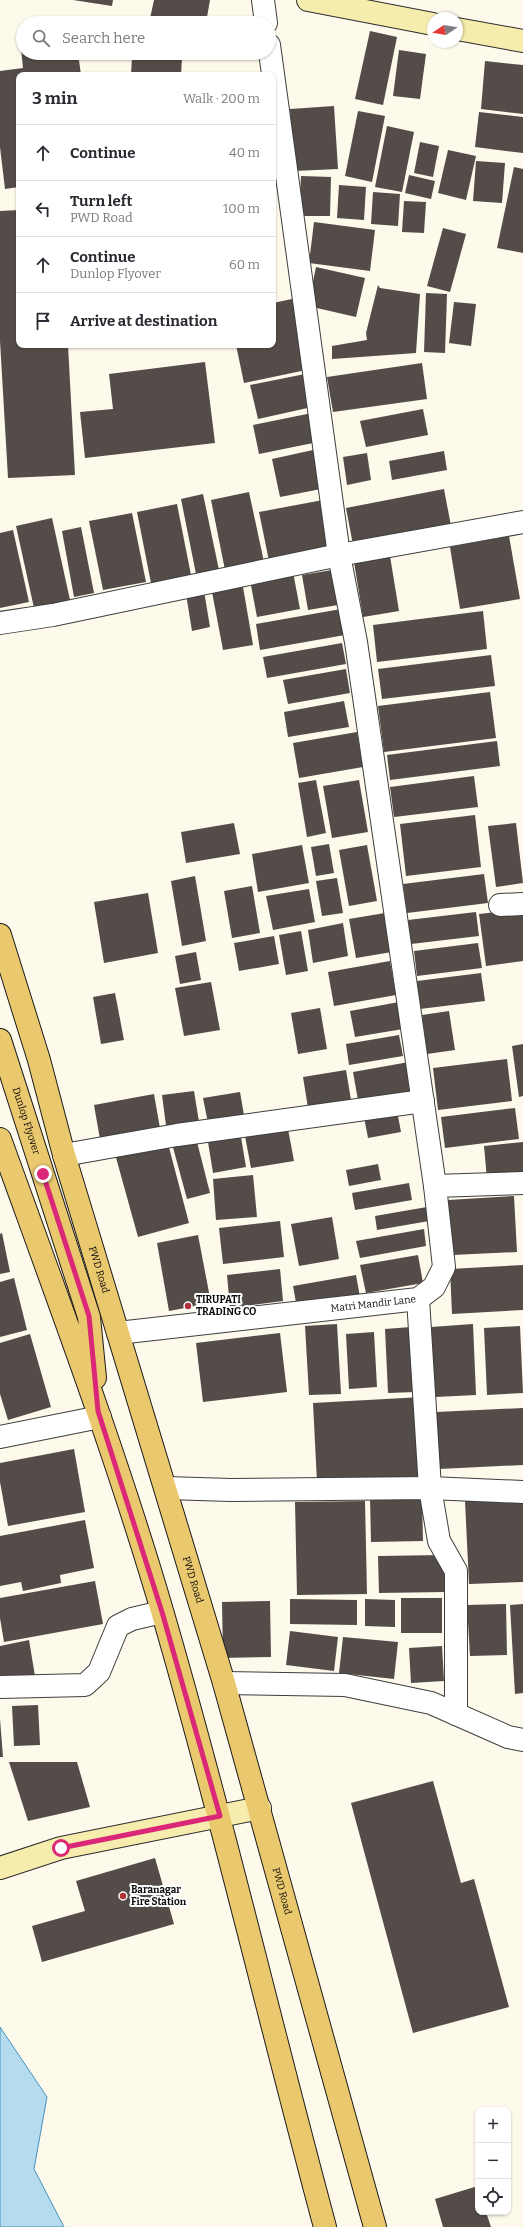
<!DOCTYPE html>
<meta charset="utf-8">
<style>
body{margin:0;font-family:Bitter,serif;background:#f7f7f7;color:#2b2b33}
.controls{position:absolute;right:12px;bottom:12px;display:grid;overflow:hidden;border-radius:8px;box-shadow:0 1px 3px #0004}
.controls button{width:36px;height:36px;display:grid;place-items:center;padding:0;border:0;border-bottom:1px solid #e1e1e2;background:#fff;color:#2b2b33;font:20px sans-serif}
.compass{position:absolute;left:427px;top:12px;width:36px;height:36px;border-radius:50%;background:#fff;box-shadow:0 1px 3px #0004;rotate:258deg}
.stop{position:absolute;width:12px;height:12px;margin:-9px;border:3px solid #db2777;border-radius:50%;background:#fff}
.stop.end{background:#db2777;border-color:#fff;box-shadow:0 1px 4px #0008}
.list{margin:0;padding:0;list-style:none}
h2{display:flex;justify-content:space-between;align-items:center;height:52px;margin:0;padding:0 16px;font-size:17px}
h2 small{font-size:13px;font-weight:400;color:#7c7c81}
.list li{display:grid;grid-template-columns:26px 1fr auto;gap:12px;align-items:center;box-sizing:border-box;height:56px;padding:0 16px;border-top:1px solid #e1e1e2}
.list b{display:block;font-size:15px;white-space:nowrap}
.list p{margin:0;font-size:13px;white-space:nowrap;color:#7c7c81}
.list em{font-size:13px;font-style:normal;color:#7c7c81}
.icon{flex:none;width:22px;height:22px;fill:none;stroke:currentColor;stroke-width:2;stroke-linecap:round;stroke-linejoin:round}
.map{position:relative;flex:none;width:523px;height:2227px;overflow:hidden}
.search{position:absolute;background:#fff;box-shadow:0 1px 3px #0004;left:16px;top:16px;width:260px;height:44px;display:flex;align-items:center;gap:10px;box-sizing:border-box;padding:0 14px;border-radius:22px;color:#7c7c81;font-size:15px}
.panel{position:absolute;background:#fff;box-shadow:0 1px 3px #0004;left:16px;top:72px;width:260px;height:276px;border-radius:8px}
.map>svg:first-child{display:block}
</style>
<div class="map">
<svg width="523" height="2227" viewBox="0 0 523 2227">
<rect width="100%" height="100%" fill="#fdf9eb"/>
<path fill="#b5dbef" stroke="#4492be" d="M 0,2027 L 47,2097 L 34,2169 L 64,2227 L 0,2227 Z"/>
<g fill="#534c49">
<path d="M 73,0 L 113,0 L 112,6 Z"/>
<path d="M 154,0 L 210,0 L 206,23 L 149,23 Z"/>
<path d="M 370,31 L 397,37 L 383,105 L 355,99 Z"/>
<path d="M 21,49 L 23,49 L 23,53 L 78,53 L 81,75 L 19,75 L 19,187 L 5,189 L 0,147 L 0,71 L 23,68 Z"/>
<path d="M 399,50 L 426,54 L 420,99 L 393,96 Z"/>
<path d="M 132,56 L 182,58 L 181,75 L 131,75 Z"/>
<path d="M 485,61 L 523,65 L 523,114 L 481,109 Z"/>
<path d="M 334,106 L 338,169 L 294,171 L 290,109 Z"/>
<path d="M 358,111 L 385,116 L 372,182 L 345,176 Z"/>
<path d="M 479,112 L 523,117 L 523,153 L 475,147 Z"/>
<path d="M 387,126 L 414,132 L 402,192 L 375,187 Z"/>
<path d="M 420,142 L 439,146 L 433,177 L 414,173 Z"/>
<path d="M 448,150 L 476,156 L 466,200 L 438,193 Z"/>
<path d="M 476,161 L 505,163 L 502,203 L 473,201 Z"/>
<path d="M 514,167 L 523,169 L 523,253 L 497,248 Z"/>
<path d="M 409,175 L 435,181 L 431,199 L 405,193 Z"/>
<path d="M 301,176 L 331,177 L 330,216 L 299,216 Z"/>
<path d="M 339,185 L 366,187 L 364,220 L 337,218 Z"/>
<path d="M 373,192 L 400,194 L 398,226 L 371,224 Z"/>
<path d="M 404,201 L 426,202 L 424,233 L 402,232 Z"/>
<path d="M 19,210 L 19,345 L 68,345 L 75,475 L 8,478 L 0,341 L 0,211 Z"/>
<path d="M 314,222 L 375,230 L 370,271 L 309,263 Z"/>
<path d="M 443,228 L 466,234 L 450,292 L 427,286 Z"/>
<path d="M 316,267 L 365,278 L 356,317 L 308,306 Z"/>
<path d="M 378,285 L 380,288 L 420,294 L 416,353 L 332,359 L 332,346 L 367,340 L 366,333 Z"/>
<path d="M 426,293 L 447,294 L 445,353 L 424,352 Z"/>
<path d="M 292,299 L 306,370 L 244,383 L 236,345 L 273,345 L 273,303 Z"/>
<path d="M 454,302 L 476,304 L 471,346 L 449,343 Z"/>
<path d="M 205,362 L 215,443 L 85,458 L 80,412 L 113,409 L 109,374 Z"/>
<path d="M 422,363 L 427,399 L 333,412 L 327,377 Z"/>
<path d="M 305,374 L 312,407 L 258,419 L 250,385 Z"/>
<path d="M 423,409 L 428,435 L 366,447 L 360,421 Z"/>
<path d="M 312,413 L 318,442 L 259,454 L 253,425 Z"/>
<path d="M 313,450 L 321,489 L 280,497 L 272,459 Z"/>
<path d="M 444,451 L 447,470 L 392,480 L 389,461 Z"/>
<path d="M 367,453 L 371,480 L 347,485 L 343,457 Z"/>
<path d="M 444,489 L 451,526 L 353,545 L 346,508 Z"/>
<path d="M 249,492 L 264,562 L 225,570 L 211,500 Z"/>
<path d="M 203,494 L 219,570 L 196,574 L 181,499 Z"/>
<path d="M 323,500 L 331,547 L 269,561 L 259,512 Z"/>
<path d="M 177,504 L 191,575 L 151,583 L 137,512 Z"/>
<path d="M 132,513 L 146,582 L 103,590 L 89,521 Z"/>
<path d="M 52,518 L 70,600 L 34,608 L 16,526 Z"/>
<path d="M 81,527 L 94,593 L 74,597 L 62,531 Z"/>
<path d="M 13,530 L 29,602 L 0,608 L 0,533 Z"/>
<path d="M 509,536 L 520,599 L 460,609 L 450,547 Z"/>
<path d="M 389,550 L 399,611 L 363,617 L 353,556 Z"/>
<path d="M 332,570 L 338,605 L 308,610 L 302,575 Z"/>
<path d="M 293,572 L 300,609 L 257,617 L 250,580 Z"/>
<path d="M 243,587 L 253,645 L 223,650 L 212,592 Z"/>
<path d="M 204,591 L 210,627 L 192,631 L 186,594 Z"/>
<path d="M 341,609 L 345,635 L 260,650 L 256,624 Z"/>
<path d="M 483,611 L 487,649 L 377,662 L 373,625 Z"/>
<path d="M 342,643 L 346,664 L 267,678 L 263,657 Z"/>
<path d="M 491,655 L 495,686 L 382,699 L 378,669 Z"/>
<path d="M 346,669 L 350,693 L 288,704 L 283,680 Z"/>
<path d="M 490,692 L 496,738 L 384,752 L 378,706 Z"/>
<path d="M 344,701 L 349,727 L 288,737 L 284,712 Z"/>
<path d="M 357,732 L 363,767 L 299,778 L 293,743 Z"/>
<path d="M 497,741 L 500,766 L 390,780 L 387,755 Z"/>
<path d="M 474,776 L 478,807 L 394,817 L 390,787 Z"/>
<path d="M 316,780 L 326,833 L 307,837 L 298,783 Z"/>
<path d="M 359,780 L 368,832 L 332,838 L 323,786 Z"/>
<path d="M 475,815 L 481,867 L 406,876 L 400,824 Z"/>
<path d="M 234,823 L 240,854 L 186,863 L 181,832 Z"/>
<path d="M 516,823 L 523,883 L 496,887 L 488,826 Z"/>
<path d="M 329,844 L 334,873 L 316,876 L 311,847 Z"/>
<path d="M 302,845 L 309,883 L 258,892 L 252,854 Z"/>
<path d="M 367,845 L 377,901 L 349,906 L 339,850 Z"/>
<path d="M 484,874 L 488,903 L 407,913 L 403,884 Z"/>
<path d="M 195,876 L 206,941 L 182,946 L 171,881 Z"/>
<path d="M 337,878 L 343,913 L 322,916 L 316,881 Z"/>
<path d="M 252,886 L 260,933 L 232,938 L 224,891 Z"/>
<path d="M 309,889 L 315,922 L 273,930 L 266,896 Z"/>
<path d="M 148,893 L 158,953 L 104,963 L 94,902 Z"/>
<path d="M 523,909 L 523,961 L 486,966 L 479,914 Z"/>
<path d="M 476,912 L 479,936 L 411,944 L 408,920 Z"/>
<path d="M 385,913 L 392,952 L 356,958 L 349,919 Z"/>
<path d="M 343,923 L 348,956 L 313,963 L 308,930 Z"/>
<path d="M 301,931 L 308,971 L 286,975 L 279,935 Z"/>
<path d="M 274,936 L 279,964 L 239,971 L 234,943 Z"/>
<path d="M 478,943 L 482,968 L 417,976 L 414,951 Z"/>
<path d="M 196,952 L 201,980 L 180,984 L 175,956 Z"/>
<path d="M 390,961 L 396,995 L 334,1006 L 328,972 Z"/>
<path d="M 481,973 L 485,1001 L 420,1009 L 417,981 Z"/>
<path d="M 211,982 L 220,1030 L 184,1036 L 175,988 Z"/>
<path d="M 115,993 L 124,1040 L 101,1044 L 93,997 Z"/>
<path d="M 399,1002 L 403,1029 L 355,1037 L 350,1011 Z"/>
<path d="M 320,1008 L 327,1049 L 298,1054 L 291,1013 Z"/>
<path d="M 449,1011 L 455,1050 L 427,1054 L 422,1015 Z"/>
<path d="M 399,1035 L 403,1056 L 349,1065 L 346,1044 Z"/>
<path d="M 523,1044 L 523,1096 L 519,1097 L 512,1046 Z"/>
<path d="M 507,1059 L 512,1101 L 438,1110 L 433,1068 Z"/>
<path d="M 409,1062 L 415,1096 L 359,1106 L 353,1072 Z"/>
<path d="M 346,1070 L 352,1106 L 309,1114 L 303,1077 Z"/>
<path d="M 194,1091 L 200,1128 L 167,1133 L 162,1095 Z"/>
<path d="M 240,1092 L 245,1121 L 209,1128 L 203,1098 Z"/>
<path d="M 154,1094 L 161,1134 L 101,1145 L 94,1105 Z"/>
<path d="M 515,1108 L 519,1139 L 445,1148 L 441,1117 Z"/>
<path d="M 397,1111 L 401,1132 L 368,1138 L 364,1117 Z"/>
<path d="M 288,1129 L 294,1161 L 251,1168 L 245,1136 Z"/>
<path d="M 195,1134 L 210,1193 L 187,1199 L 171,1140 Z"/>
<path d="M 241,1137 L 246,1167 L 213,1173 L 208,1142 Z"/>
<path d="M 167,1140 L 189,1223 L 138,1237 L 115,1154 Z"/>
<path d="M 523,1142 L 523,1175 L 487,1179 L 484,1146 Z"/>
<path d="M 378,1164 L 381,1180 L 349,1186 L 346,1170 Z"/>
<path d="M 253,1175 L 257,1217 L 216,1220 L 213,1179 Z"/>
<path d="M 409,1183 L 412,1200 L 355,1210 L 352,1193 Z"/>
<path d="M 514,1196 L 517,1252 L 452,1255 L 448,1200 Z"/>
<path d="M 427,1207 L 429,1221 L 377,1230 L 375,1216 Z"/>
<path d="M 332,1217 L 339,1259 L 299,1266 L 291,1224 Z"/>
<path d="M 280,1221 L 284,1257 L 223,1264 L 219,1228 Z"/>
<path d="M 424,1229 L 426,1246 L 360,1258 L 356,1241 Z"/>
<path d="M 2,1233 L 10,1272 L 0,1274 L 0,1234 Z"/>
<path d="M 198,1235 L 211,1303 L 169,1311 L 157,1243 Z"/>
<path d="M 418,1255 L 423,1283 L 366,1293 L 360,1265 Z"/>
<path d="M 523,1265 L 523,1310 L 452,1314 L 450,1269 Z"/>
<path d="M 280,1269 L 283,1301 L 230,1308 L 227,1275 Z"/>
<path d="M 356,1275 L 360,1297 L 297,1308 L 293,1286 Z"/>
<path d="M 14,1278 L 27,1330 L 0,1337 L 0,1282 Z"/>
<path d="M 337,1324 L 341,1394 L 309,1395 L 305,1326 Z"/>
<path d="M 473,1324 L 476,1395 L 435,1397 L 431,1327 Z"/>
<path d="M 520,1326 L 523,1393 L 487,1395 L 484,1328 Z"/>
<path d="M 411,1327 L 415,1392 L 388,1393 L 385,1329 Z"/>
<path d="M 374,1332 L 377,1387 L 349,1389 L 346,1334 Z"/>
<path d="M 280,1333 L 287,1392 L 203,1402 L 196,1343 Z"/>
<path d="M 30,1334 L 51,1407 L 8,1420 L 0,1394 L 0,1343 Z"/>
<path d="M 422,1397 L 426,1476 L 317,1482 L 313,1403 Z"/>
<path d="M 523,1408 L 523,1465 L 439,1469 L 436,1412 Z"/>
<path d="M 74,1449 L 85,1512 L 8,1526 L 0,1482 L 0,1463 Z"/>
<path d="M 370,1497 L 422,1497 L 423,1541 L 371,1542 Z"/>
<path d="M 523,1498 L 523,1582 L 469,1584 L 465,1501 Z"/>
<path d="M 365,1501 L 367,1594 L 297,1595 L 295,1502 Z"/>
<path d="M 85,1520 L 94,1568 L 60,1575 L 61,1583 L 23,1591 L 21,1582 L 0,1586 L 0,1536 Z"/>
<path d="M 444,1555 L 445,1592 L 379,1593 L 378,1556 Z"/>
<path d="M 95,1581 L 103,1624 L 4,1642 L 0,1618 L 0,1598 Z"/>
<rect x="401" y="1598" width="41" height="35"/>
<path d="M 290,1599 L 357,1600 L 357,1625 L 290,1624 Z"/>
<path d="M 365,1599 L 395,1600 L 395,1627 L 365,1626 Z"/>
<path d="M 270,1601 L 271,1657 L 223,1658 L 222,1602 Z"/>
<path d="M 506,1604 L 507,1655 L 470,1656 L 467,1605 Z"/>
<path d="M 523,1604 L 523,1693 L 515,1694 L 510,1605 Z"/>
<path d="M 290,1631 L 338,1637 L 334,1671 L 286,1665 Z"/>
<path d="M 343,1637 L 398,1642 L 394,1679 L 339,1673 Z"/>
<path d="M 29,1640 L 35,1676 L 0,1683 L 0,1646 Z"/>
<path d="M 442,1646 L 444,1681 L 411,1683 L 409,1648 Z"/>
<path d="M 38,1705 L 40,1745 L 14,1746 L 12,1706 Z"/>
<path d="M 0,1719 L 3,1757 L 0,1757 Z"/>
<path d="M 9,1762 L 77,1762 L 90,1807 L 28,1821 Z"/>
<path d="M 433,1781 L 461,1883 L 474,1879 L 509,2007 L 413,2033 L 351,1803 Z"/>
<path d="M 155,1858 L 174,1924 L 42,1962 L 32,1926 L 85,1911 L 76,1881 Z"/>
<path d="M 478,2186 L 478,2212 L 486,2212 L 491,2227 L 443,2227 L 435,2199 Z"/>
</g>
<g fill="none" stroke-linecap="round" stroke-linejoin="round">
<defs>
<g id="street">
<path d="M 263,0 L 266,23"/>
<path d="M 269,45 L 339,555 L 523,522"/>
<path d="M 0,623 L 53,615 L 339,555 L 356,642 L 435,1186"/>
<path d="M 500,905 L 523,904"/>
<path d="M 64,1155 L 177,1135 L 423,1101"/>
<path d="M 418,1299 L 430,1488 L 439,1541 L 456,1571 L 456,1714"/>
<path id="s1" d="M 118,1333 L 418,1299 L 434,1287 L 444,1267 L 435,1186 L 523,1183"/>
<path d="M 0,1437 L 100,1417"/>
<path d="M 166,1488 L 231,1490 L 430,1488 L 523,1492"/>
<path d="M 224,1683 L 345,1685 L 431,1703 L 508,1737 L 523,1740"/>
<path d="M 0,1687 L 85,1685 L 99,1672 L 118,1626 L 132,1619 L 162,1612"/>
</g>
<g id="secondary">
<path d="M 308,0 L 433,24"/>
<path d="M 457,29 L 523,41"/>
<path d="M 0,1868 L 61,1848 L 260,1808"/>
</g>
<g id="primary">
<path id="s2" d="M 0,935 L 39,1060 L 64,1155 L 224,1683 L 375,2227"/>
<path id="s3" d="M 0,1040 L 89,1317 L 95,1378"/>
<path d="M 0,1139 C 57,1297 116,1453 163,1614 C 222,1817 270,2023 325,2227"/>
</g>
</defs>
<use href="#street" stroke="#3e3e3e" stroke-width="24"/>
<use href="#secondary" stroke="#2d2d2d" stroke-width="24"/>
<use href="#primary" stroke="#1c1c1c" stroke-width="24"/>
<use href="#street" stroke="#fff" stroke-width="22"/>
<use href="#secondary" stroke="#f6ecad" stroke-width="22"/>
<use href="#primary" stroke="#eac86e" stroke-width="22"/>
</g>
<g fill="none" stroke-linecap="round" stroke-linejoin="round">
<path stroke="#db2777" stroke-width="5" d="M 43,1174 L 89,1316 L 98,1411 L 162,1612 L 220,1816 L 61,1848"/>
</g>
<g fill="#ac323c" stroke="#fff" stroke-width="1.5">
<circle cx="188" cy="1306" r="4"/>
<circle cx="123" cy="1896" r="4"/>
</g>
<g text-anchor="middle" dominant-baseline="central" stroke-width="4" stroke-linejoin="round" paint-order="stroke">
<g font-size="10" fill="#0b0b0b" stroke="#fff">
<text stroke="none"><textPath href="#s3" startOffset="85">Dunlop Flyover</textPath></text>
<text stroke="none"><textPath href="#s2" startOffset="349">PWD Road</textPath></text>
<text stroke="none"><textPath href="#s1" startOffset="257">Matri Mandir Lane</textPath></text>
<text stroke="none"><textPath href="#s2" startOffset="673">PWD Road</textPath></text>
<text stroke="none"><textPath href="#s2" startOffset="997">PWD Road</textPath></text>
</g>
<g font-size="10" font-weight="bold" fill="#0b0b0b" stroke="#fff" text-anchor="start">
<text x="196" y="1300">TIRUPATI<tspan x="196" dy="12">TRADING CO</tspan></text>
<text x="131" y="1890">Baranagar<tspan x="131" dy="12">Fire Station</tspan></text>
</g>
</g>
</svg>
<div class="controls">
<button>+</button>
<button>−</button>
<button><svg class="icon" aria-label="locate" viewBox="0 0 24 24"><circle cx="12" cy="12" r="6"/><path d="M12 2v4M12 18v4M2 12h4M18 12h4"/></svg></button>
</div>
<svg class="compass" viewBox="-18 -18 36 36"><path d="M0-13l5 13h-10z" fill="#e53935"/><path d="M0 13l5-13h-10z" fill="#7c7c81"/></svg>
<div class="stop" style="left:61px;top:1848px"></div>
<div class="stop end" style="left:43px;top:1174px"></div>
<div class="search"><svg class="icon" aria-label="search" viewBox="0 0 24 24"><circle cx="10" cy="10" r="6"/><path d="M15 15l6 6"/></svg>Search here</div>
<section class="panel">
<h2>3 min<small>Walk · 200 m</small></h2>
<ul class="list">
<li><svg class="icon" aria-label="ahead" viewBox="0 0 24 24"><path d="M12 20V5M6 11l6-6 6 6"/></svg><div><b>Continue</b></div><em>40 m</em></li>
<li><svg class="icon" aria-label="left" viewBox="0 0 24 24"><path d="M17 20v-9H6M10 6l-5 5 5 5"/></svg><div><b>Turn left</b><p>PWD Road</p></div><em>100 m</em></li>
<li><svg class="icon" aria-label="ahead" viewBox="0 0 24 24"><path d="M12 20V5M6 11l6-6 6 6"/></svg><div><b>Continue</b><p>Dunlop Flyover</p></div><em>60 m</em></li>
<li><svg class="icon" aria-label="arrive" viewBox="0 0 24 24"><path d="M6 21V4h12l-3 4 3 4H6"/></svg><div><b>Arrive at destination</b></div></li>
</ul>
</section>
</div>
